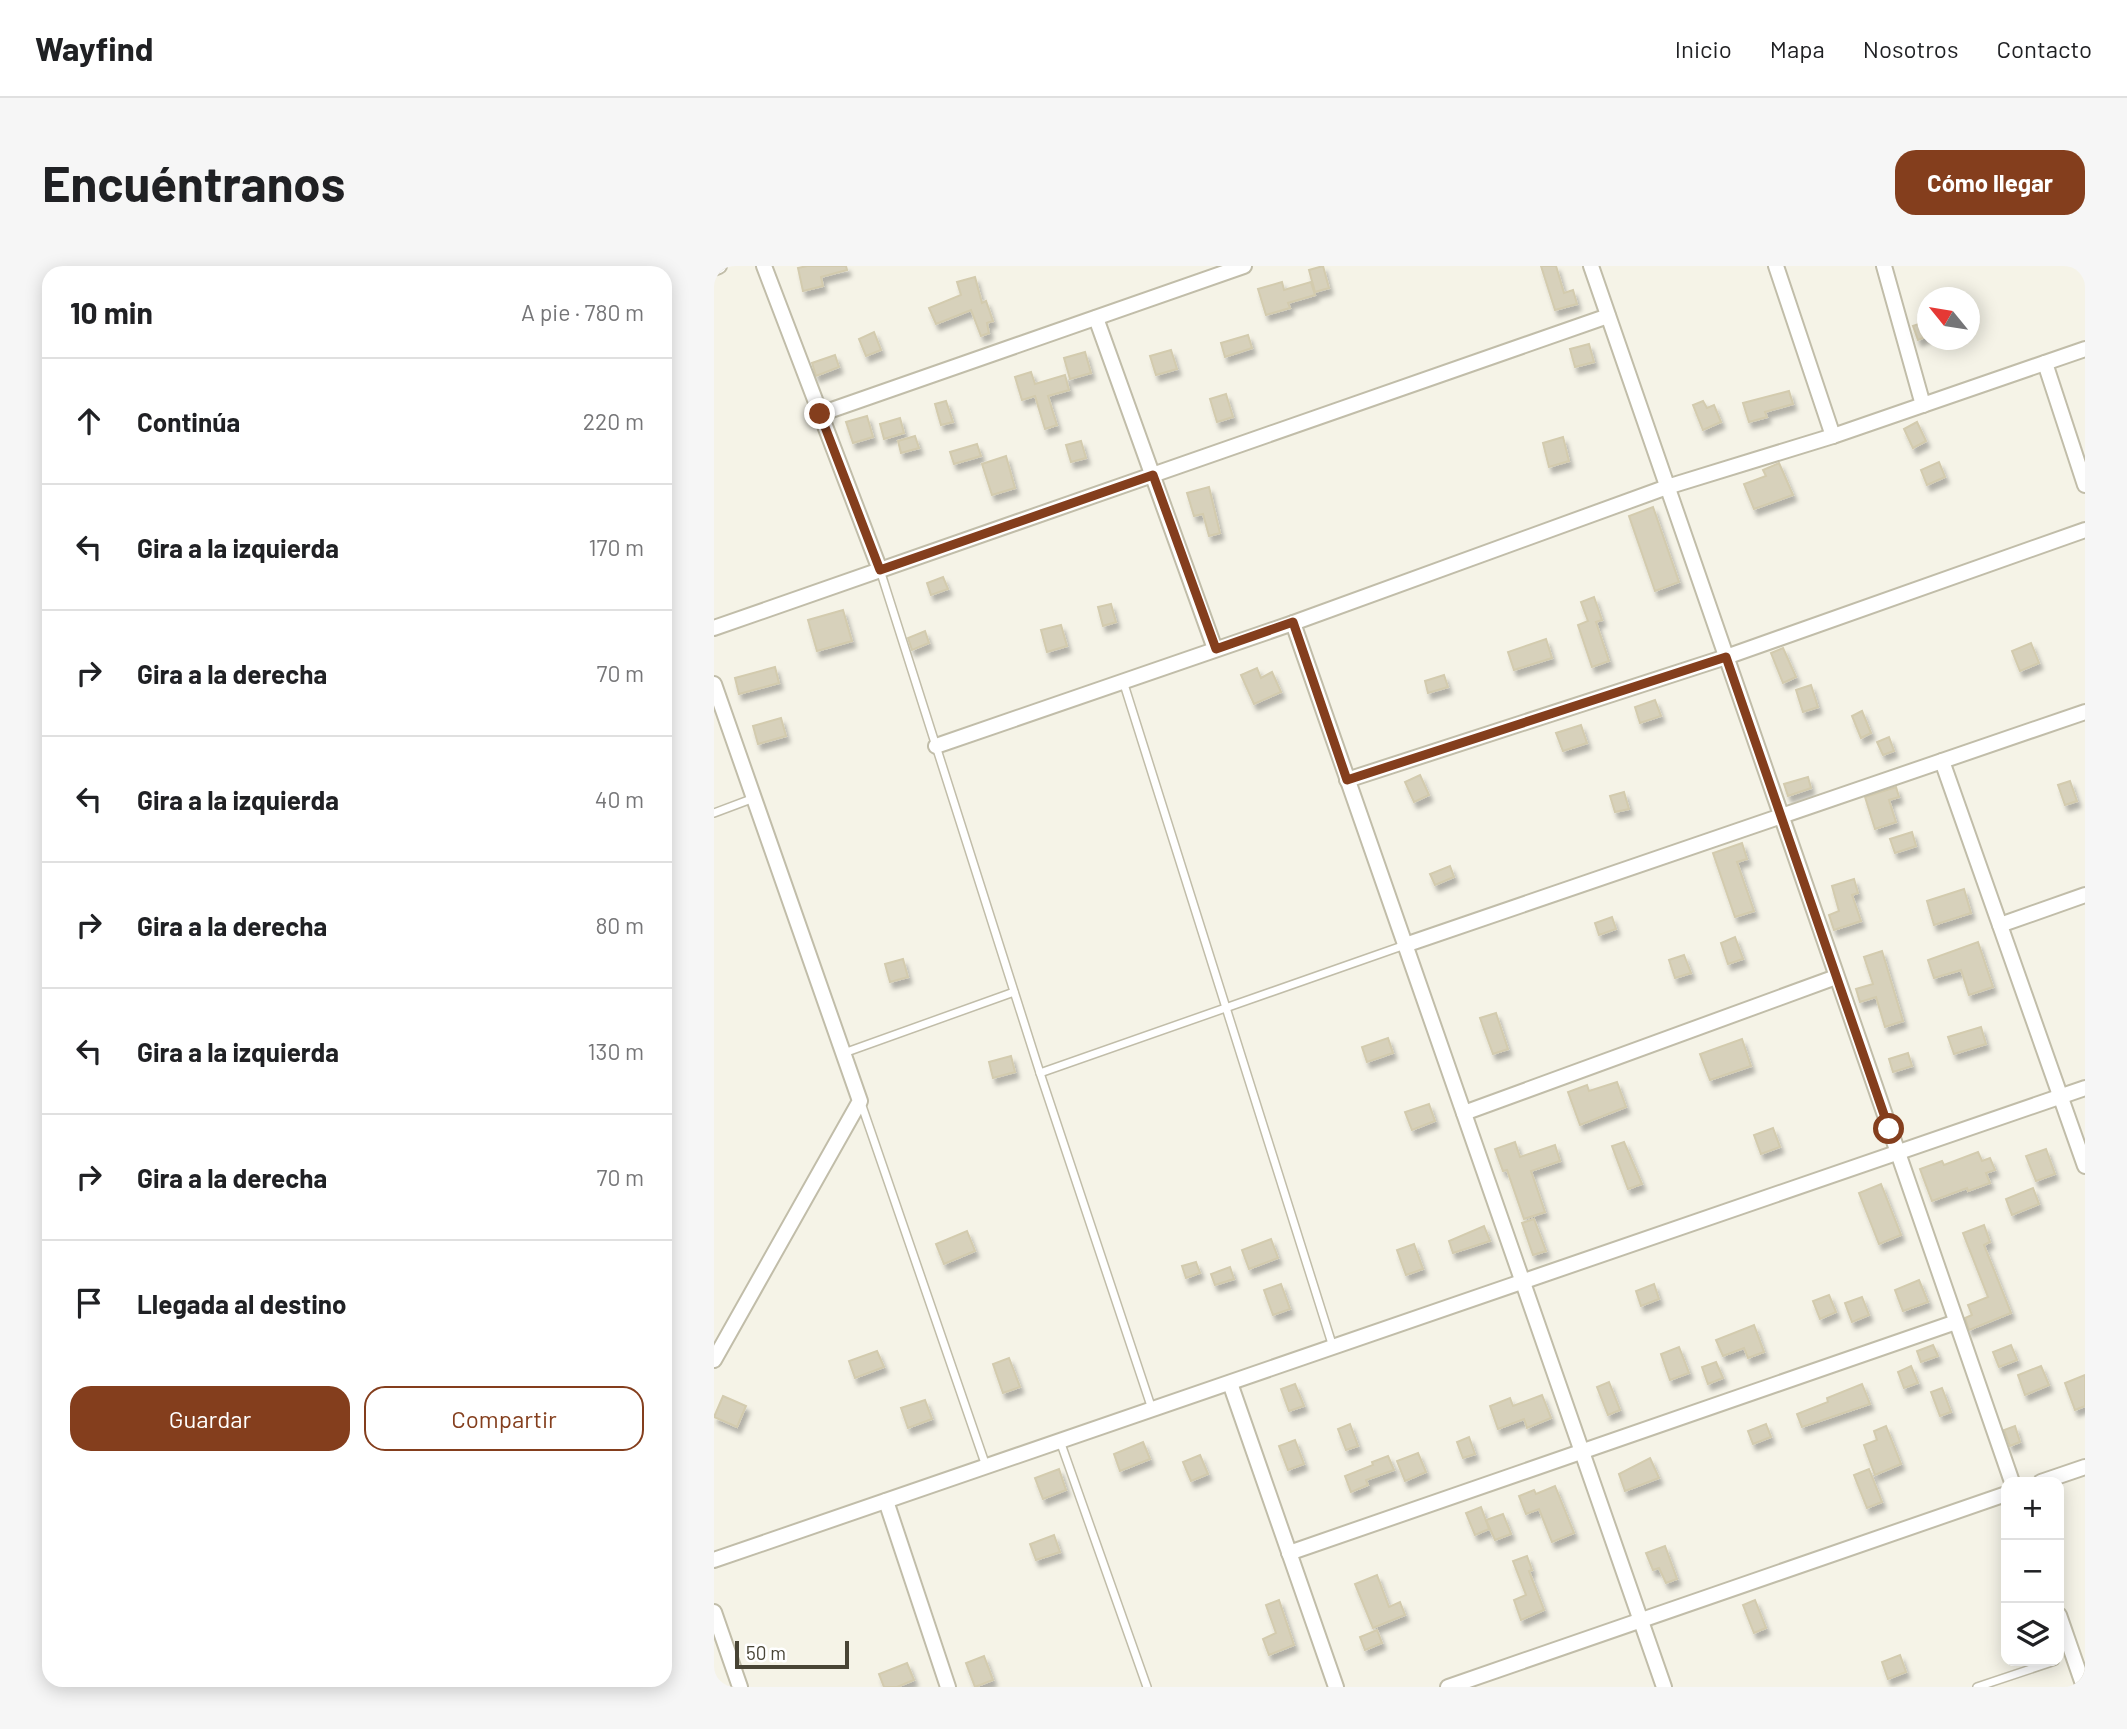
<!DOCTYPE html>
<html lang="es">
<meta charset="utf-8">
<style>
body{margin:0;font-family:Barlow,sans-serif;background:#f6f6f6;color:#202124}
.controls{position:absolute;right:21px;bottom:21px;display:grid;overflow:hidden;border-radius:14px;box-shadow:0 4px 18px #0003}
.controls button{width:63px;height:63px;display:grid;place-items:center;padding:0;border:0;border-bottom:2px solid #e0e0e0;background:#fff;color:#202124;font:35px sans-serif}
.compass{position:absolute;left:1203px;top:21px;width:63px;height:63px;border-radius:50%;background:#fff;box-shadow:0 4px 18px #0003;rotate:300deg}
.scale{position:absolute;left:21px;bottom:18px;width:114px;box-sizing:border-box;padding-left:7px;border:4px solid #484435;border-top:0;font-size:19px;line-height:24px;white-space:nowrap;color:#484435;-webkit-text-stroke:5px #fff;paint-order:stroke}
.stop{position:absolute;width:21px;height:21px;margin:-16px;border:5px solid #843e1d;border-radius:50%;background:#fff}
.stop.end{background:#843e1d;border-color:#fff;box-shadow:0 2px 7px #0008}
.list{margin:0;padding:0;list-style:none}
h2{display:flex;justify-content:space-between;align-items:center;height:91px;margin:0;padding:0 28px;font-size:30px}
h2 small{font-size:23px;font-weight:400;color:#757577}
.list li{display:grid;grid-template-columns:46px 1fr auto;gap:21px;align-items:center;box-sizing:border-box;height:126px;padding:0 28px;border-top:2px solid #e0e0e0}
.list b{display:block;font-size:26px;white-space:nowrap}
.list em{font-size:23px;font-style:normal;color:#757577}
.actions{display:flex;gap:14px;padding:21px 28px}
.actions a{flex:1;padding:16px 0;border:2px solid #843e1d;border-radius:21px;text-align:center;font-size:24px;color:#843e1d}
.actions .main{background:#843e1d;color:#fff}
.icon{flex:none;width:38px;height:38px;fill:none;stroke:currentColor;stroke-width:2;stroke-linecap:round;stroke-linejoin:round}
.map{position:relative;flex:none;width:1371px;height:1421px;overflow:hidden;border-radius:21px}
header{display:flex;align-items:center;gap:42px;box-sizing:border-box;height:98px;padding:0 35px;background:#fff;border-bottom:2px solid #e0e0e0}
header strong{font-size:33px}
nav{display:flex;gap:38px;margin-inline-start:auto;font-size:24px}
.intro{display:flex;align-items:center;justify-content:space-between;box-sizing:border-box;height:168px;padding:0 42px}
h1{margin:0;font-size:49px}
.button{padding:18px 32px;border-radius:21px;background:#843e1d;color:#fff;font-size:24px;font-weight:700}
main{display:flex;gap:42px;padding:0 42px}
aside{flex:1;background:#fff;border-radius:21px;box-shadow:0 4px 18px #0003}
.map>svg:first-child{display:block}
</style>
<header>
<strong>Wayfind</strong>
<nav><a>Inicio</a><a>Mapa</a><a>Nosotros</a><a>Contacto</a></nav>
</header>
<div class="intro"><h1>Encuéntranos</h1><a class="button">Cómo llegar</a></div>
<main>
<aside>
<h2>10 min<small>A pie · 780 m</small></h2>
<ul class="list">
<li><svg class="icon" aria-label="ahead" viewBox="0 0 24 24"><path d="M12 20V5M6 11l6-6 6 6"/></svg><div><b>Continúa</b></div><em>220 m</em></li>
<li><svg class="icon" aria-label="left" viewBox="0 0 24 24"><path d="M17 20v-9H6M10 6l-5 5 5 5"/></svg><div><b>Gira a la izquierda</b></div><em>170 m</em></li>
<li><svg class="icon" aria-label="right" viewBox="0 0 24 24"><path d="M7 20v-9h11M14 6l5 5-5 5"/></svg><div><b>Gira a la derecha</b></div><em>70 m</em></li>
<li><svg class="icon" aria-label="left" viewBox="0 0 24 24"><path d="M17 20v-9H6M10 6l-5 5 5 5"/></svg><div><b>Gira a la izquierda</b></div><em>40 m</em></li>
<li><svg class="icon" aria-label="right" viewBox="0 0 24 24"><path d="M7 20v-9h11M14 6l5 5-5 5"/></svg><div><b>Gira a la derecha</b></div><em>80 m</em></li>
<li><svg class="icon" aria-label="left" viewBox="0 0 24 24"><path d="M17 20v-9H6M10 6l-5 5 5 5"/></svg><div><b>Gira a la izquierda</b></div><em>130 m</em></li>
<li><svg class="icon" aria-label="right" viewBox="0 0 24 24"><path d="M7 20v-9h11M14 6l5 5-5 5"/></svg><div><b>Gira a la derecha</b></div><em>70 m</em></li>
<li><svg class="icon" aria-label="arrive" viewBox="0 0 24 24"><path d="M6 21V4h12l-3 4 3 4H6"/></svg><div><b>Llegada al destino</b></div></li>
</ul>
<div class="actions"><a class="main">Guardar</a><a>Compartir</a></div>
</aside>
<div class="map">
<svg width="1371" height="1421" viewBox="0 0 1371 1421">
<defs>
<filter id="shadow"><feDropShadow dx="3.5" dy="6" stdDeviation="2" flood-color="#0004"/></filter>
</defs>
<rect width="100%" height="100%" fill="#f5f3e7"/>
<g fill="#d7d1bb" stroke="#d3cbae" stroke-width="2" filter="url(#shadow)">
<path d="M 93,0 L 132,0 L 133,4 L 107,11 L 109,20 L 89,25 L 84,2 Z"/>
<path d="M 609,0 L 615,22 L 601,26 L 595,4 Z"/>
<path d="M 827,0 L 842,0 L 850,27 L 859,24 L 863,38 L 841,44 Z"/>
<path d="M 261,11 L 268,37 L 272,35 L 279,55 L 273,57 L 275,67 L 267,70 L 257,44 L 222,58 L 215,42 L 247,29 L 243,16 Z"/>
<path d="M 568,16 L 570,24 L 597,16 L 601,29 L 574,37 L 576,42 L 552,49 L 544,23 Z"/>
<path d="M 1211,56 L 1214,70 L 1204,74 L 1199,60 Z"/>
<path d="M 160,66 L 167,84 L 152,90 L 145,73 Z"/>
<path d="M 534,69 L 538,82 L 511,91 L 507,77 Z"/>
<path d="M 875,78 L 880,96 L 861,101 L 856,83 Z"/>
<path d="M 457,84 L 463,103 L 442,109 L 436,90 Z"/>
<path d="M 371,86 L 377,107 L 356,113 L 350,92 Z"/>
<path d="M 121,89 L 125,101 L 102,110 L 98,97 Z"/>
<path d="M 317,106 L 321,118 L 351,109 L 355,124 L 334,130 L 343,159 L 331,163 L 321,130 L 308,134 L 301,111 Z"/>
<path d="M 1075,125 L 1079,138 L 1051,146 L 1053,151 L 1035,156 L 1029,137 Z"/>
<path d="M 512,128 L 519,151 L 503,156 L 496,133 Z"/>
<path d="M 232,135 L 239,156 L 227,159 L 221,138 Z"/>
<path d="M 989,135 L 993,142 L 1000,139 L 1007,156 L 989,164 L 979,139 Z"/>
<path d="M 153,150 L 159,171 L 139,177 L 132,156 Z"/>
<path d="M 186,152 L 190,167 L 170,173 L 166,158 Z"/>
<path d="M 1203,156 L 1212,175 L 1199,182 L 1190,163 Z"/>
<path d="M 201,170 L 205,182 L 187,187 L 184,175 Z"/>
<path d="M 849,171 L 855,195 L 835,201 L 829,177 Z"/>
<path d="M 367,175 L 372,192 L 357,196 L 352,179 Z"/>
<path d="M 263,178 L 267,190 L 240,198 L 236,186 Z"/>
<path d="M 292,190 L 301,222 L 278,229 L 268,198 Z"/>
<path d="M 1225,196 L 1231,211 L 1213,219 L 1207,204 Z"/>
<path d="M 1065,197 L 1079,229 L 1040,243 L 1030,218 L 1052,210 L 1049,204 Z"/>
<path d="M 495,221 L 506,267 L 495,270 L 489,248 L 480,250 L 473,227 Z"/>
<path d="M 939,241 L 965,316 L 941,325 L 915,250 Z"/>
<path d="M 229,311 L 234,323 L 217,329 L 213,317 Z"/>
<path d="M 880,331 L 888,354 L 882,356 L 895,395 L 878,401 L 864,359 L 874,355 L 867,336 Z"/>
<path d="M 397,338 L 402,356 L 389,360 L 384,341 Z"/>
<path d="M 129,344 L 138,375 L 103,385 L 94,354 Z"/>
<path d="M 347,359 L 353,380 L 333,386 L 327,364 Z"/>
<path d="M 211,365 L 215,377 L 198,384 L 194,372 Z"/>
<path d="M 832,373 L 838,392 L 800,404 L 794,386 Z"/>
<path d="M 1317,377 L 1325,397 L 1306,405 L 1298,385 Z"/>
<path d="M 1069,382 L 1082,411 L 1069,417 L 1057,387 Z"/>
<path d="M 61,401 L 65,417 L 25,428 L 21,412 Z"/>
<path d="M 543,402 L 547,412 L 558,406 L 567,426 L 540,438 L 527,409 Z"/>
<path d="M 730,409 L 734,421 L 714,427 L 711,415 Z"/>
<path d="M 1097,419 L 1104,441 L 1089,446 L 1082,424 Z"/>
<path d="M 941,434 L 947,450 L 926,457 L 921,441 Z"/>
<path d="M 1148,445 L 1157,467 L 1147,472 L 1138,450 Z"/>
<path d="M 67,452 L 72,470 L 44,478 L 39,460 Z"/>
<path d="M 867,459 L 873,477 L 849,485 L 842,467 Z"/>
<path d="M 1175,471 L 1180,485 L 1169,489 L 1163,476 Z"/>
<path d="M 706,509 L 715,529 L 700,536 L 691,516 Z"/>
<path d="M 1094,511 L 1097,522 L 1074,530 L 1070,518 Z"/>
<path d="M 1356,515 L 1363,535 L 1351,539 L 1344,519 Z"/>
<path d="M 1182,521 L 1185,531 L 1175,534 L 1182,556 L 1161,563 L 1151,531 Z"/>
<path d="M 910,526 L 915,543 L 901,546 L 896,530 Z"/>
<path d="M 1198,566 L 1202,580 L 1181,587 L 1176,573 Z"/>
<path d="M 1028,577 L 1033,593 L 1023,596 L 1040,645 L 1021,651 L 999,587 Z"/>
<path d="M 736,600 L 740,611 L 721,619 L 716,608 Z"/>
<path d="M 1140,613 L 1144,627 L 1138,629 L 1147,655 L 1120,664 L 1115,649 L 1125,645 L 1118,620 Z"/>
<path d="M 1250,623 L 1257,647 L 1220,659 L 1213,635 Z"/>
<path d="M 898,651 L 902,663 L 885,669 L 881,657 Z"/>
<path d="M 1021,671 L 1029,693 L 1014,698 L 1007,677 Z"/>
<path d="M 1264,676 L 1279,721 L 1255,729 L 1247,704 L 1220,712 L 1214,694 Z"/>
<path d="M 1168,685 L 1189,755 L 1171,761 L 1162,731 L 1146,736 L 1142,723 L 1159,718 L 1150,691 Z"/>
<path d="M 970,689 L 977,707 L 961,712 L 955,694 Z"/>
<path d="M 189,693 L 194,711 L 176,716 L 171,698 Z"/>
<path d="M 782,747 L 794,783 L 779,788 L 766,752 Z"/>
<path d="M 1267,761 L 1272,778 L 1240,788 L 1234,771 Z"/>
<path d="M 674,772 L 679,787 L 653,796 L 648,781 Z"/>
<path d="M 1028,773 L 1037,800 L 996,814 L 986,788 Z"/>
<path d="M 1194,787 L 1198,800 L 1179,806 L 1175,793 Z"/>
<path d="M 297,790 L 301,806 L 279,812 L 275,796 Z"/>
<path d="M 903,816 L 912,841 L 866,859 L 854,826 L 873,819 L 875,825 Z"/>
<path d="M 715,838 L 721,855 L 698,864 L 691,846 Z"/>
<path d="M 1059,862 L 1066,881 L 1047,888 L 1040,869 Z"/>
<path d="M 801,876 L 806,891 L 841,879 L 846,895 L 817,905 L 831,946 L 810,953 L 793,904 L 789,905 L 781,883 Z"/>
<path d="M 910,876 L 928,918 L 914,923 L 898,880 Z"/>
<path d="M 1332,883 L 1341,908 L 1322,915 L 1312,890 Z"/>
<path d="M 1264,886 L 1268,895 L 1276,892 L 1281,904 L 1272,907 L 1276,917 L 1254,925 L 1253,922 L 1218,935 L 1206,903 L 1228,895 L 1230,899 Z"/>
<path d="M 1167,918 L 1187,969 L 1165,978 L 1145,927 Z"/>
<path d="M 1319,922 L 1325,938 L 1298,949 L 1292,933 Z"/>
<path d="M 820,953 L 832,985 L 819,989 L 808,957 Z"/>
<path d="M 1270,959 L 1276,976 L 1270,979 L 1297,1047 L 1255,1064 L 1251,1052 L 1258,1049 L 1254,1039 L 1274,1031 L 1249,967 Z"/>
<path d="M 770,960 L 776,975 L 739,987 L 735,975 Z"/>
<path d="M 253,965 L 261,985 L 230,998 L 222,978 Z"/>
<path d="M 557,973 L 564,992 L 535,1003 L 528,984 Z"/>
<path d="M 700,978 L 709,1003 L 692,1009 L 683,984 Z"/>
<path d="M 482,996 L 486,1007 L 472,1012 L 468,1000 Z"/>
<path d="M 516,1001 L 520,1013 L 501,1019 L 497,1008 Z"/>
<path d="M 1205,1014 L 1214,1036 L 1189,1045 L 1181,1024 Z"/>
<path d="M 567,1018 L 576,1043 L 559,1049 L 550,1024 Z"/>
<path d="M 940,1018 L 945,1033 L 927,1040 L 922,1025 Z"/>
<path d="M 1115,1029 L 1122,1046 L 1106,1053 L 1099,1035 Z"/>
<path d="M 1148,1031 L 1155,1049 L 1138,1056 L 1131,1037 Z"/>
<path d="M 1040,1059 L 1050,1086 L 1034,1092 L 1030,1082 L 1009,1090 L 1002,1074 Z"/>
<path d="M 1219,1079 L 1224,1090 L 1207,1096 L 1203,1085 Z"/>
<path d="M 1297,1079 L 1303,1094 L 1285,1101 L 1279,1086 Z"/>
<path d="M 965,1081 L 975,1107 L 956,1114 L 947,1088 Z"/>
<path d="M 163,1085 L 170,1101 L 141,1112 L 135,1095 Z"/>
<path d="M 295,1092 L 306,1121 L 289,1127 L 279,1098 Z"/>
<path d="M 1002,1096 L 1009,1112 L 994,1118 L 988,1101 Z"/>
<path d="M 1197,1100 L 1204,1117 L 1190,1122 L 1184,1106 Z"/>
<path d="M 1327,1100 L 1335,1119 L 1311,1129 L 1304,1109 Z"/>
<path d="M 1371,1109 L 1371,1140 L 1361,1144 L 1351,1117 Z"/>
<path d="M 895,1116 L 906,1144 L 894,1149 L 883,1121 Z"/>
<path d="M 581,1118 L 590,1140 L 575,1145 L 567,1123 Z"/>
<path d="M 1148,1118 L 1156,1138 L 1088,1161 L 1083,1148 L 1114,1136 L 1113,1132 Z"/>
<path d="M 1228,1122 L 1237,1146 L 1226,1150 L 1217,1126 Z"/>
<path d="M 828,1129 L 837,1152 L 813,1162 L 810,1153 L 784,1163 L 776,1140 L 796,1132 L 799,1140 Z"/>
<path d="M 9,1130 L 32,1140 L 23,1161 L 0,1151 Z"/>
<path d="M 211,1134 L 218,1153 L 194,1162 L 187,1142 Z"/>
<path d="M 636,1158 L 644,1180 L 632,1184 L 624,1163 Z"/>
<path d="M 1052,1158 L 1057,1171 L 1039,1178 L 1034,1165 Z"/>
<path d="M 1172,1160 L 1187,1198 L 1161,1209 L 1150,1179 L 1163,1174 L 1160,1165 Z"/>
<path d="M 1301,1160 L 1306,1176 L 1296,1180 L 1290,1164 Z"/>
<path d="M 755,1171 L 761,1188 L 749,1192 L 743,1176 Z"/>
<path d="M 581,1174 L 590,1198 L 574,1204 L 565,1180 Z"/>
<path d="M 429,1176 L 436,1193 L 406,1205 L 400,1188 Z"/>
<path d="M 704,1187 L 712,1206 L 691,1215 L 683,1195 Z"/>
<path d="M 486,1189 L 494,1208 L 477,1215 L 469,1196 Z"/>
<path d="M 674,1190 L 680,1204 L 652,1214 L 654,1219 L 637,1226 L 631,1210 L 659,1199 L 658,1196 Z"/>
<path d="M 936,1192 L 945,1212 L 911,1225 L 905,1208 Z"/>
<path d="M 345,1203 L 352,1224 L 329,1233 L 321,1212 Z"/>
<path d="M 1155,1203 L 1168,1236 L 1153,1242 L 1140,1209 Z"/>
<path d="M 841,1220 L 860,1267 L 838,1276 L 825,1243 L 812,1248 L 805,1230 L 820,1224 L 822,1228 Z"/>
<path d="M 767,1241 L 775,1263 L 761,1269 L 752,1247 Z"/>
<path d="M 789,1248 L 797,1268 L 781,1274 L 772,1254 Z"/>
<path d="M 340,1269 L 346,1286 L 322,1294 L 316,1278 Z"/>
<path d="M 951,1280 L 963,1313 L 952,1317 L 945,1302 L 939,1304 L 932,1287 Z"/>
<path d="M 813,1290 L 818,1304 L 815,1305 L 830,1344 L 807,1354 L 800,1334 L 812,1329 L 799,1295 Z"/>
<path d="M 663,1309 L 675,1341 L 686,1336 L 691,1349 L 659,1362 L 641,1318 Z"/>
<path d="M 565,1334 L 580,1379 L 555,1389 L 549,1373 L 562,1367 L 552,1339 Z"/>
<path d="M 1041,1334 L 1052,1362 L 1040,1367 L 1029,1339 Z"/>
<path d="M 663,1364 L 668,1377 L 651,1384 L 646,1371 Z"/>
<path d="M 1186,1389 L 1192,1406 L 1174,1413 L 1168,1396 Z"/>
<path d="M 270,1390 L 279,1414 L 261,1421 L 252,1397 Z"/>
<path d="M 193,1397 L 200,1414 L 183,1421 L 170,1421 L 165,1408 Z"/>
</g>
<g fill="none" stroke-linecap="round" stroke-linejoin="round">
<defs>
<g id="service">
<path d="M 166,304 L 326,807 L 438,1143"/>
<path d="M 409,415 L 619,1081"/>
<path d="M 0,547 L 40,532"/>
<path d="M 130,787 L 300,726"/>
<path d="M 326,807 L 691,679"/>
<path d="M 147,837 L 272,1200"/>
<path d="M 346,1175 L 433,1421"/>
<path d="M 1263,1421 L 1341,1395"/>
</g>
<g id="minor">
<path d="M 50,0 L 166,304"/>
<path d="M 877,0 L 1298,1216"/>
<path d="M 1062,0 L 1119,170"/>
<path d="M 1170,0 L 1209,139"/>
<path d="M 0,2 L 5,0"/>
<path d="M 382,52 L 501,383"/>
<path d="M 1331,97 L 1371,219"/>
<path d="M 106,148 L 530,0"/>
<path d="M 579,357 L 950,1421"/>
<path d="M 0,362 L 894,50"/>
<path d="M 0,418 L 146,835 L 0,1094"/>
<path d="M 222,480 L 579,357 L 953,221 L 1119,170 L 1371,83"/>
<path d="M 1228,495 L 1371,900"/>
<path d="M 633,514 L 1012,391 L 1371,264"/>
<path d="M 1286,659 L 1371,629"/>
<path d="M 691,679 L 1371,446"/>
<path d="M 750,847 L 1122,711"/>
<path d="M 516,1117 L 622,1421"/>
<path d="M 1327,1216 L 1371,1201"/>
<path d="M 172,1235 L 234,1421"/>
<path d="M 575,1287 L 1242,1056"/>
<path d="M 0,1294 L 1371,822"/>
<path d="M 0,1346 L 26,1421"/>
<path d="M 1345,1349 L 1370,1421"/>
<path d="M 734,1421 L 1292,1228"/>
</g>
</defs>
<use href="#service" stroke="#c1bda9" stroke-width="10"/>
<use href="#minor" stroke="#c1bda9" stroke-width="18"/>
<use href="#service" stroke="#fff" stroke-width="7"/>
<use href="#minor" stroke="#fff" stroke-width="14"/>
</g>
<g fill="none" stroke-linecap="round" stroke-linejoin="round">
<path stroke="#843e1d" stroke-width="9" d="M 106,148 L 166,304 L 439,209 L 502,383 L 579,356 L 633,514 L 1012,391 L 1175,863"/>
</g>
</svg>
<div class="controls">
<button>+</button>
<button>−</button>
<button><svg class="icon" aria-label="layers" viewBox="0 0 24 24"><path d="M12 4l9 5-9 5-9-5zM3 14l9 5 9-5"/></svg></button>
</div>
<svg class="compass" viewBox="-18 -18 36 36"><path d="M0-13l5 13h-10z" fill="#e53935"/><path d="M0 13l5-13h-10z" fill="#757577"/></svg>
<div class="scale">50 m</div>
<div class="stop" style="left:1175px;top:863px"></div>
<div class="stop end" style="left:106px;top:148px"></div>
</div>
</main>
